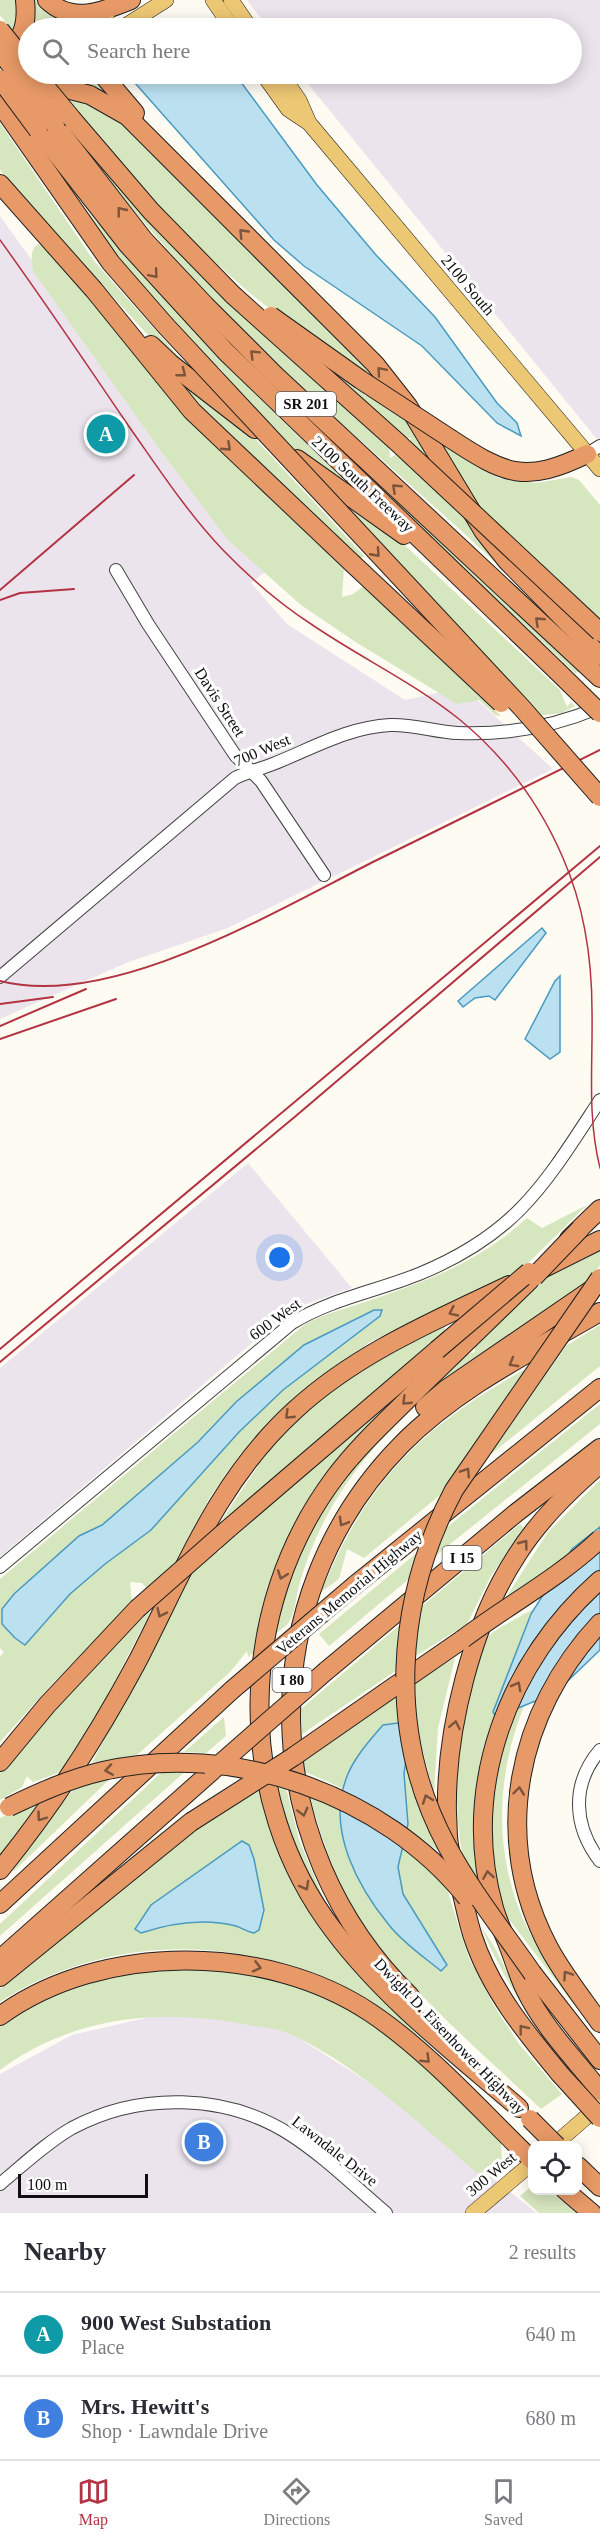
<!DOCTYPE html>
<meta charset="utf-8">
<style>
body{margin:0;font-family:"Times New Roman",serif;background:#f2f2f3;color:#2b2b33}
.controls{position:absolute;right:18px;bottom:18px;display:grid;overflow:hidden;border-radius:12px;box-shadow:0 3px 15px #0003}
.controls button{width:54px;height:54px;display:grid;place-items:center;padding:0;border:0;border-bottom:2px solid #e1e1e2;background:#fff;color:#2b2b33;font:30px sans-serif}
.scale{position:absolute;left:18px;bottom:15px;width:130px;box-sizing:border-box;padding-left:6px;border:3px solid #0f0f0f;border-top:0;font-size:16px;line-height:21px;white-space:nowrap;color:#0f0f0f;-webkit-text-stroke:4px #fff;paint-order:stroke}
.you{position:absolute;left:280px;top:1258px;width:21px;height:21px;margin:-15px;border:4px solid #fff;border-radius:50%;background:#1a73e8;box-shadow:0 0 0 9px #1a73e833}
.badge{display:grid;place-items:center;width:39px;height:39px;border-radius:50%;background:#b33342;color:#fff;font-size:20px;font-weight:700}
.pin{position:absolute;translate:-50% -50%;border:3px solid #fff;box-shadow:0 2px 6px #0006}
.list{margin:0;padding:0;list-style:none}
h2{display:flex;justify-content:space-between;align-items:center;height:78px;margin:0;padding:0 24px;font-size:26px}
h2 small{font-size:20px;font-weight:400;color:#7c7c81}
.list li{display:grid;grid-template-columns:39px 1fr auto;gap:18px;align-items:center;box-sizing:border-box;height:84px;padding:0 24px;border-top:2px solid #e1e1e2}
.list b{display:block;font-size:22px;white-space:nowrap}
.list p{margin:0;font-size:20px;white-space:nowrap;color:#7c7c81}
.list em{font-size:20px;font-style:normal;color:#7c7c81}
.icon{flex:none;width:33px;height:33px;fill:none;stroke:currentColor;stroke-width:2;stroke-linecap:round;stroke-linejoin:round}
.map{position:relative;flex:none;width:600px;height:2213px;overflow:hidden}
.search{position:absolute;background:#fff;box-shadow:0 3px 15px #0003;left:18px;right:18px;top:18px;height:66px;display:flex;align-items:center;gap:15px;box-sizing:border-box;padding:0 21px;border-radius:33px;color:#7c7c81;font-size:22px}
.sheet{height:246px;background:#fff}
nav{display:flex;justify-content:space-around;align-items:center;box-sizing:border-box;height:84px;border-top:2px solid #e1e1e2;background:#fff;font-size:16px;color:#7c7c81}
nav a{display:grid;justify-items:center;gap:3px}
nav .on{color:#b33342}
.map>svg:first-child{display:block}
</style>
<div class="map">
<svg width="600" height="2213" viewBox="0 0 600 2213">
<rect width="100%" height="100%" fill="#fefbf2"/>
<g fill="#ebe4ed">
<path d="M 247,0 L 600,0 L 600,443 L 300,74 L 572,74 L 572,28 L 268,28 Z"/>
<path d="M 0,216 L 170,451 L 265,572 L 251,583 L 287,624 L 405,700 L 463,687 L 553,769 L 228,928 L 126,963 L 0,1019 Z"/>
<path d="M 248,1163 L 352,1288 L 292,1309 L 0,1557 L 0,1368 Z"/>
<path d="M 193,2007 L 289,2032 L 381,2090 L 537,2213 L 0,2213 L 0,2074 L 72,2035 Z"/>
</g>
<g fill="#d6e6be">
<path d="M 0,0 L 18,0 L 15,34 L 0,15 Z"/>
<path d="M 32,0 L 43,0 L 70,20 L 53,28 L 32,28 Z"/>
<path d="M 55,74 L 96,74 L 108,95 L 49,76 Z"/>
<path d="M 66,96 L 80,100 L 121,121 L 385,386 C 340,356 291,328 250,293 C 180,234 123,166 66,96 Z"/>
<path d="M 0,123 L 94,261 L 203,384 L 145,332 L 3,175 L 0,169 Z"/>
<path d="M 100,165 L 147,219 L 389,446 L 390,458 L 397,454 L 469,520 L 501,562 L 498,565 C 421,492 339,424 262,350 C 203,292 150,230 97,167 Z"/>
<path d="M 69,191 L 214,354 L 342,478 L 340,481 L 275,436 L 219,367 L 211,367 L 129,277 Z"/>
<path d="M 38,244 L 43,246 L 94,301 L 189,420 L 344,569 L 342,597 L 353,594 L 364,586 L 501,716 L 495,715 L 479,700 L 457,704 L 354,641 L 301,605 L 228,540 L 161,451 L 33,271 C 32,262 29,250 38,244 Z"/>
<path d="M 322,362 L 362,390 L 365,396 L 371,396 L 413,424 L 448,484 L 410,442 L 411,438 L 400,439 Z"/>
<path d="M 171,374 L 248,431 L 365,557 L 352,559 L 223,438 Z"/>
<path d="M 291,406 L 304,412 L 580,672 L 575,673 Z"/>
<path d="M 435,439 L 498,478 L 536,483 L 571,477 L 579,480 L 600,505 L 600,625 L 476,509 Z"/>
<path d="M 314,477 L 398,539 L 560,690 L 567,707 L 571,702 L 575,706 L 562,713 L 536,716 Z"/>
<path d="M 587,1205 L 523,1268 L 370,1342 L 305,1389 L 263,1428 L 236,1460 L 210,1497 L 173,1566 L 147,1589 L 142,1583 L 130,1582 L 132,1603 L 52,1684 L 0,1742 L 0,1657 L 4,1652 L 0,1648 L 0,1579 L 304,1325 C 323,1314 344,1309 365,1302 C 427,1281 478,1263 527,1218 L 542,1228 Z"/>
<path d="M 600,1249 L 600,1265 L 588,1282 C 498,1342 399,1401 339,1495 C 322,1522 309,1551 300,1582 C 296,1594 296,1611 289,1622 C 286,1627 277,1632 272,1637 C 279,1614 284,1589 292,1566 C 327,1479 400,1419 465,1355 L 475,1352 L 475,1346 L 551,1273 Z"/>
<path d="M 445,1324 L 445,1335 L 221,1525 L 219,1524 L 258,1466 L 257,1463 L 293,1424 L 333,1390 L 375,1361 Z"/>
<path d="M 600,1325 L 600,1366 L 490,1455 L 566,1346 Z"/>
<path d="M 529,1367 L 446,1490 L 364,1558 L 347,1549 L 339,1579 L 321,1592 C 368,1478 423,1426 529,1367 Z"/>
<path d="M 401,1391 C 383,1412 362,1430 344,1451 C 294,1510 265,1577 253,1653 L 248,1657 L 247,1651 L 230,1672 L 137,1755 L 92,1763 L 192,1566 L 214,1547 L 219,1553 L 230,1533 Z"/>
<path d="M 600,1404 L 600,1424 L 434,1557 L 446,1528 Z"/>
<path d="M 600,1480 L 600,1527 L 572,1549 L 565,1561 L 503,1602 L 548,1532 Z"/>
<path d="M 520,1524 L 524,1528 L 491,1576 L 467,1624 L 414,1657 L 421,1607 Z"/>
<path d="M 419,1551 L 410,1578 L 329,1646 L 319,1634 Z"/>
<path d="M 535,1608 L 496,1717 L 481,1883 C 475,1875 464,1863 462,1852 C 451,1796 458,1692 485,1640 C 490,1631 524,1615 535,1608 Z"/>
<path d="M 141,1612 L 150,1613 L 105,1700 L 61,1772 L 33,1782 L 27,1776 L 22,1787 L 0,1800 L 0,1762 Z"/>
<path d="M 401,1624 L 397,1670 L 302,1734 L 301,1709 Z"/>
<path d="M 455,1658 L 438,1728 L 434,1793 L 418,1733 L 414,1682 Z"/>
<path d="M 397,1693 L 439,1849 L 437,1850 C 397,1818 354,1791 305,1772 L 303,1753 Z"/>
<path d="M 524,1706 C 494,1781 493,1865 532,1937 C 545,1963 565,1985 579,2011 L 498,1905 L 488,1837 L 502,1740 L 518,1709 Z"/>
<path d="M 224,1717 L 226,1736 L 206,1753 L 184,1752 Z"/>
<path d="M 165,1769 L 188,1769 L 0,1936 L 0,1924 Z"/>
<path d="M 114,1775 L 14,1871 L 10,1868 L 78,1784 Z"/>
<path d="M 257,1784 L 276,1846 L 294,1887 L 317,1924 L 358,1975 L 514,2131 C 473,2091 432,2044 384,2011 C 271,1934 116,1927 0,2002 L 0,1989 L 147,1868 Z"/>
<path d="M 274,1784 L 285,1784 L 299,1840 L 323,1897 L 299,1861 Z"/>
<path d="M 309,1792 L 373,1824 L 445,1883 L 468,1956 L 494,2006 L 519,2044 L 562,2094 L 541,2109 C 483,2053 405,1989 362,1922 C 336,1882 321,1838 309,1792 Z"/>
<path d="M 44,1797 L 0,1856 L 0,1818 Z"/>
<path d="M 481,1927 C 501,1953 510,1983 528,2011 C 542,2033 560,2053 575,2074 C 534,2029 505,1982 481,1927 Z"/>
<path d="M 137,1969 L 242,1970 L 315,1992 L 371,2022 L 418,2061 L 501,2142 L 502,2160 L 513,2154 L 516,2157 L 488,2182 C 425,2130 366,2070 292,2035 C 278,2028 258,2027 243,2024 C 158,2008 71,2017 0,2070 L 0,2022 L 58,1991 Z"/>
<path d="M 532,2186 L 532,2190 C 547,2191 553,2192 563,2202 L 567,2200 L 582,2213 L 539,2213 L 520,2196 Z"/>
</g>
<g fill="#bbe1f1" stroke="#499ac1" stroke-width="1.5">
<path d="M 127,74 L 235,74 L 317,185 L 376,255 L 435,317 L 497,403 L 517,423 L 521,436 L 497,423 L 422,346 L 304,266 L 274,240 Z"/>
<path d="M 542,928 L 546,933 L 495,1000 L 489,996 L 475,998 L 463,1007 L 458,1001 Z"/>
<path d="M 560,976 L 560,1052 L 550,1059 L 525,1039 L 555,981 Z"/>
<path d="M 374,1310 L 382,1310 L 380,1316 L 283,1390 L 239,1432 L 151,1530 L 105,1564 L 70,1594 L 25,1645 L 15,1638 L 2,1624 L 2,1609 L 14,1594 L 79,1536 L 102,1525 L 198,1442 L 236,1402 L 304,1345 Z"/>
<path d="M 600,1527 L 600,1650 L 555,1693 L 496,1717 L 493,1712 L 531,1614 L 572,1549 Z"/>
<path d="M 398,1723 L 408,1745 L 404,1774 L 408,1824 L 398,1867 L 403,1894 L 447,1965 L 441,1971 C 424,1957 403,1943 389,1925 C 358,1887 328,1832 345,1782 C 351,1761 369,1741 383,1725 Z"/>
<path d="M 242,1841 L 249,1845 L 254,1859 L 264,1910 L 259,1930 L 254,1933 C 247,1932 242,1928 236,1926 C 205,1918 171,1923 141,1933 L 135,1929 L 151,1905 Z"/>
</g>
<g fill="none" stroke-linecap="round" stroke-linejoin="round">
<defs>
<g id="minor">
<path d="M 587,454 L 600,446"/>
<path d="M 116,570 L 148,624 L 235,755 L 261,781 L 324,875"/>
<path d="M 0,977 L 235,778 C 248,772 260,769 273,764 C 311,749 348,727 390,725 C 413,724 435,732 458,733 C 508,735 554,727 600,707"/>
<path d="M 0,1567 L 292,1323 C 331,1299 377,1291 419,1274 C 517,1234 545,1184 600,1100"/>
<path d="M 600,1750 C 571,1784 573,1826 600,1861"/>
<path d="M 0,2184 C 23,2165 46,2143 72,2128 C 139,2092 226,2093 291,2135 C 325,2157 355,2187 386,2213"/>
</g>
<g id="major">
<path d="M 213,0 L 232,28"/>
<path d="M 231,0 L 250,28"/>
<path d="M 77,28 L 107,14"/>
<path d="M 122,28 L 166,0"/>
<path d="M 263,74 L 288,109 L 309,123"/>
<path d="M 281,74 L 299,100 L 309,123 L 600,469"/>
<path d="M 553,2146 L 600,2105"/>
<path d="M 473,2213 L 532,2163"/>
</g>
<g id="highway">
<path d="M 47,0 C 72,24 102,12 131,0"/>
<path d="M 5,59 C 21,37 28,29 25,0"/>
<path d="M 102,74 L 135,113"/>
<path d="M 32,80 L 90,95 L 127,116 L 375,364 L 408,406 L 484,532 L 507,561 L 600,656"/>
<path d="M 0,104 L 111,263 L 165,325"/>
<path d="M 73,120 L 151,211 L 233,295"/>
<path d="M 55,125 L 144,240 L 205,305 L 275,375 L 600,678"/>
<path d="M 38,130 L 128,245 L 226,352 L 556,670"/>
<path d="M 0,184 L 94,290 L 192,411 L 352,563"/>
<path d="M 151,345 L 171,364 L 255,429"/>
<path d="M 451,439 C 506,475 525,484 587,454"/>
<path d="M 297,459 L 404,535"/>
<path d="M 569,1239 L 600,1209"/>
<path d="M 542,1269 L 600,1240"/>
<path d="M 425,1407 L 445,1390 L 591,1290"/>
<path d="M 228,1529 L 437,1350"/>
<path d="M 600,1580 C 508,1661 460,1787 494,1908 C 498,1922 505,1936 510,1950 C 515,1963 519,1977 525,1989 C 543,2027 574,2058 600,2091"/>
<path d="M 355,1585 L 600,1388"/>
<path d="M 600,1623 C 517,1712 490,1837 549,1948 C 563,1974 583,1999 600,2023"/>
<path d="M 326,1671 L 516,1513 L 600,1448"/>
<path d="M 395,1686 L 463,1639"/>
<path d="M 0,1762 L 47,1705 L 137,1609"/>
<path d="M 450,1850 C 447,1839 448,1825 447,1814 C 445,1732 472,1623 517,1555 C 539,1520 569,1491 600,1464"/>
<path d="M 0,1870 C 52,1806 98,1735 137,1662 C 184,1571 217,1481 295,1410 C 357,1353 434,1321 509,1285"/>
<path d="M 459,1882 C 464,1900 467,1919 473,1937 C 490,1989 526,2033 560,2074"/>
<path d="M 0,1904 L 232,1690"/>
<path d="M 0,1959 L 212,1771"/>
<path d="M 533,1974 L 600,2060"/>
<path d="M 0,1977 L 191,1822"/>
<path d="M 410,1996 C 257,1846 249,1600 401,1445 C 457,1388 531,1352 600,1312"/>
<path d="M 0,2016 C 102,1942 267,1943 371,2013 C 429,2052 481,2111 532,2160"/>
<path d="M 519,2108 C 455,2053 385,1999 334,1931 C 233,1799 236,1609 335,1477 C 359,1445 388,1419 416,1391 C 454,1354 492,1317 530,1280"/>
<path d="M 578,2166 L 600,2187"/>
<path d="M 565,2190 L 592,2213"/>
</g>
</defs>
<use href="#minor" stroke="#424242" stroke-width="14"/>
<use href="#major" stroke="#202020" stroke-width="16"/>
<use href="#highway" stroke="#202020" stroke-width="20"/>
<use href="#minor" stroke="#fff" stroke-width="12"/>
<use href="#major" stroke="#ecc774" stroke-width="15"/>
<use href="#highway" stroke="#e79967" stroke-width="18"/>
<path stroke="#b33342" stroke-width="1.5" d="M 0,240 C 45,302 87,365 130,428 C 159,469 187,512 222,549 C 249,577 279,603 311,624 C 359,657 413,682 459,719 C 504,756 540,804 563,858 C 584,906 592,959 592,1011 C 593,1065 587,1116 600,1168"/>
<g stroke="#b33342" stroke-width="2">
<path d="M 0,590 L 134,475"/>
<path d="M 0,600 L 20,593 L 74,589"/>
<path d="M 0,981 C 112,1010 277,910 377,860 C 451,823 526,787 600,750"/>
<path d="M 0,1004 L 53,997"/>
<path d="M 0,1026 L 86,989"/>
<path d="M 0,1039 L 116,999"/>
<path d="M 0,1349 L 600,846"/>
<path d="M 0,1362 L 297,1115 L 600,857"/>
</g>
<defs>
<g id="highway-bridge">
<path d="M 0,30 L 28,65"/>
<path d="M 0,51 L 55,125"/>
<path d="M 35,74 L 73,120"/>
<path d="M 0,79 L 38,130"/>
<path d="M 233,295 L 397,442 L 600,632"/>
<path d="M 271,316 L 361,380 L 451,439"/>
<path d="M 165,325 L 522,708 L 600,797"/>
<path d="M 352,563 L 501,703"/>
<path d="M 556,670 L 600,713"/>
<path d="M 534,1277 L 580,1229"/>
<path d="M 437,1350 L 529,1272"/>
<path d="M 137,1609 L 228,1529"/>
<path d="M 463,1639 C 508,1605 559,1578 600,1539"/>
<path d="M 232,1690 L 355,1585"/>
<path d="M 213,1770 L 326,1671"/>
<path d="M 9,1807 C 40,1792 69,1779 103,1771 C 232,1741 384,1794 467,1898"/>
<path d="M 191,1822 L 293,1757 L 395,1686"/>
<path d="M 533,1974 C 504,1932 471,1891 447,1846 C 386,1733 395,1601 454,1490 L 600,1278"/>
<path d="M 560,2074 L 600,2118"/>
<path d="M 530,2119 L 557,2146"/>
</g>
</defs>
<use href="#highway-bridge" stroke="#202020" stroke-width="20" stroke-linecap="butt"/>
<use href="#highway-bridge" stroke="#e79967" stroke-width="18"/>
</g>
<defs><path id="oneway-chevron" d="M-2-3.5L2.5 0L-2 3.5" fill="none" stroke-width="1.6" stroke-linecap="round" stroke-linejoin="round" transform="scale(1.5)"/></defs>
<g stroke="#7b543b">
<use href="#oneway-chevron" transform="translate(121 211) rotate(-129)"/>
<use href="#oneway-chevron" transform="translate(243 233) rotate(-134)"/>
<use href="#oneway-chevron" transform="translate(154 274) rotate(49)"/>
<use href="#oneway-chevron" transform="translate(254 354) rotate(-135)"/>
<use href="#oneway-chevron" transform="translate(381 371) rotate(-131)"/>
<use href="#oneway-chevron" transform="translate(182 373) rotate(38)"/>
<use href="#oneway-chevron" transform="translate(227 447) rotate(43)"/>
<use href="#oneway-chevron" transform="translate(396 488) rotate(-137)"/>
<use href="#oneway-chevron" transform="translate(376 553) rotate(48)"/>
<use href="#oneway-chevron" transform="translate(539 621) rotate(-137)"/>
<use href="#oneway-chevron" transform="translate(453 1312) rotate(155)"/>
<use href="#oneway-chevron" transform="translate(513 1363) rotate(150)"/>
<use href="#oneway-chevron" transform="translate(406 1401) rotate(136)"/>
<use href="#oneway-chevron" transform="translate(289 1415) rotate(136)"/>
<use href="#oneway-chevron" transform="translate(466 1472) rotate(-57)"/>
<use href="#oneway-chevron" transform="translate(343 1522) rotate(120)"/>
<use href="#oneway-chevron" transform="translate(524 1544) rotate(-53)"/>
<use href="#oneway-chevron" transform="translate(282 1575) rotate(110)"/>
<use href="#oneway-chevron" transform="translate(161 1613) rotate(116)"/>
<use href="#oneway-chevron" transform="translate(517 1686) rotate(-62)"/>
<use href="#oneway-chevron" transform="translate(455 1725) rotate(-79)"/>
<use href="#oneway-chevron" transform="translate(109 1770) rotate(171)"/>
<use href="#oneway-chevron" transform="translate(519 1791) rotate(-83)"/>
<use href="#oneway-chevron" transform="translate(427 1799) rotate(-110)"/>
<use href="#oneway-chevron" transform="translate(303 1812) rotate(76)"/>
<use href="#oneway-chevron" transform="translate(41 1817) rotate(126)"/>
<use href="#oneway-chevron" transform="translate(488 1875) rotate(-99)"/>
<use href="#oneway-chevron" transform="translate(305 1886) rotate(61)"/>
<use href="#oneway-chevron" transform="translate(257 1967) rotate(14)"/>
<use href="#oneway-chevron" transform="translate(567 1975) rotate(-124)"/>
<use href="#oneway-chevron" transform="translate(523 2029) rotate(-128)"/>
<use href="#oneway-chevron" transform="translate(426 2059) rotate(44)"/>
</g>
<g text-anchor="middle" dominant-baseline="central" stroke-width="6" stroke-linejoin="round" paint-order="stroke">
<g fill="#fff" stroke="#575757" stroke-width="1.5">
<rect x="276" y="392" width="60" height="24" rx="4.5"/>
<rect x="442.5" y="1546" width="39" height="24" rx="4.5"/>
<rect x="272.5" y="1668" width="39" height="24" rx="4.5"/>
</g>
<g font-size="15" font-weight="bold" fill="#0f0f0f">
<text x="306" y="404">SR 201</text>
<text x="462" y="1558">I 15</text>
<text x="292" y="1680">I 80</text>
</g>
<g font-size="16" fill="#0f0f0f" stroke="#fff">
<text transform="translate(468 285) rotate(50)">2100 South</text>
<text transform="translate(363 484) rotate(43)">2100 South Freeway</text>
<text transform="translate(220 702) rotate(57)">Davis Street</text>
<text transform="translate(262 750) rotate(-23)">700 West</text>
<text transform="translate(275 1319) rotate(-36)">600 West</text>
<text transform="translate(349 1592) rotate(-40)">Veterans Memorial Highway</text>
<text transform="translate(450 2036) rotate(46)">Dwight D. Eisenhower Highway</text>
<text transform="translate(335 2151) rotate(38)">Lawndale Drive</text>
<text transform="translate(491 2174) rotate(-40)">300 West</text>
</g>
</g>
</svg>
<div class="controls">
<button><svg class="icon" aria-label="locate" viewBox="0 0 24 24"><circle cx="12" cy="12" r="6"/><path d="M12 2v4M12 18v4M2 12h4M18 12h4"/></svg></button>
</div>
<div class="scale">100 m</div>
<div class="you"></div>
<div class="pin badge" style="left:106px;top:434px;background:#0f9aa8">A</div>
<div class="pin badge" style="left:204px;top:2142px;background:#3f7fe0">B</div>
<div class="search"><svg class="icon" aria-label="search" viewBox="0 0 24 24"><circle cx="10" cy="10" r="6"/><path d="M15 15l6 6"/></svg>Search here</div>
</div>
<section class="sheet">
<h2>Nearby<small>2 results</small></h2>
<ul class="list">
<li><span class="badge" style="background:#0f9aa8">A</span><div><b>900 West Substation</b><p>Place</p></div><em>640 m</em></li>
<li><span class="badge" style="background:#3f7fe0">B</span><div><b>Mrs. Hewitt's</b><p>Shop · Lawndale Drive</p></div><em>680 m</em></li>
</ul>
</section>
<nav>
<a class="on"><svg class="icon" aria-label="map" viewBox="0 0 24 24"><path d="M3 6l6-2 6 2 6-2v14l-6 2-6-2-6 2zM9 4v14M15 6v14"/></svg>Map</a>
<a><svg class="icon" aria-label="directions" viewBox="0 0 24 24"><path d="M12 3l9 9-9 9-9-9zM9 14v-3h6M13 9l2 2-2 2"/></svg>Directions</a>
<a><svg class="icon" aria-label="saved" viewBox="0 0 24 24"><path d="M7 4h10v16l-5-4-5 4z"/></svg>Saved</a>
</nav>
